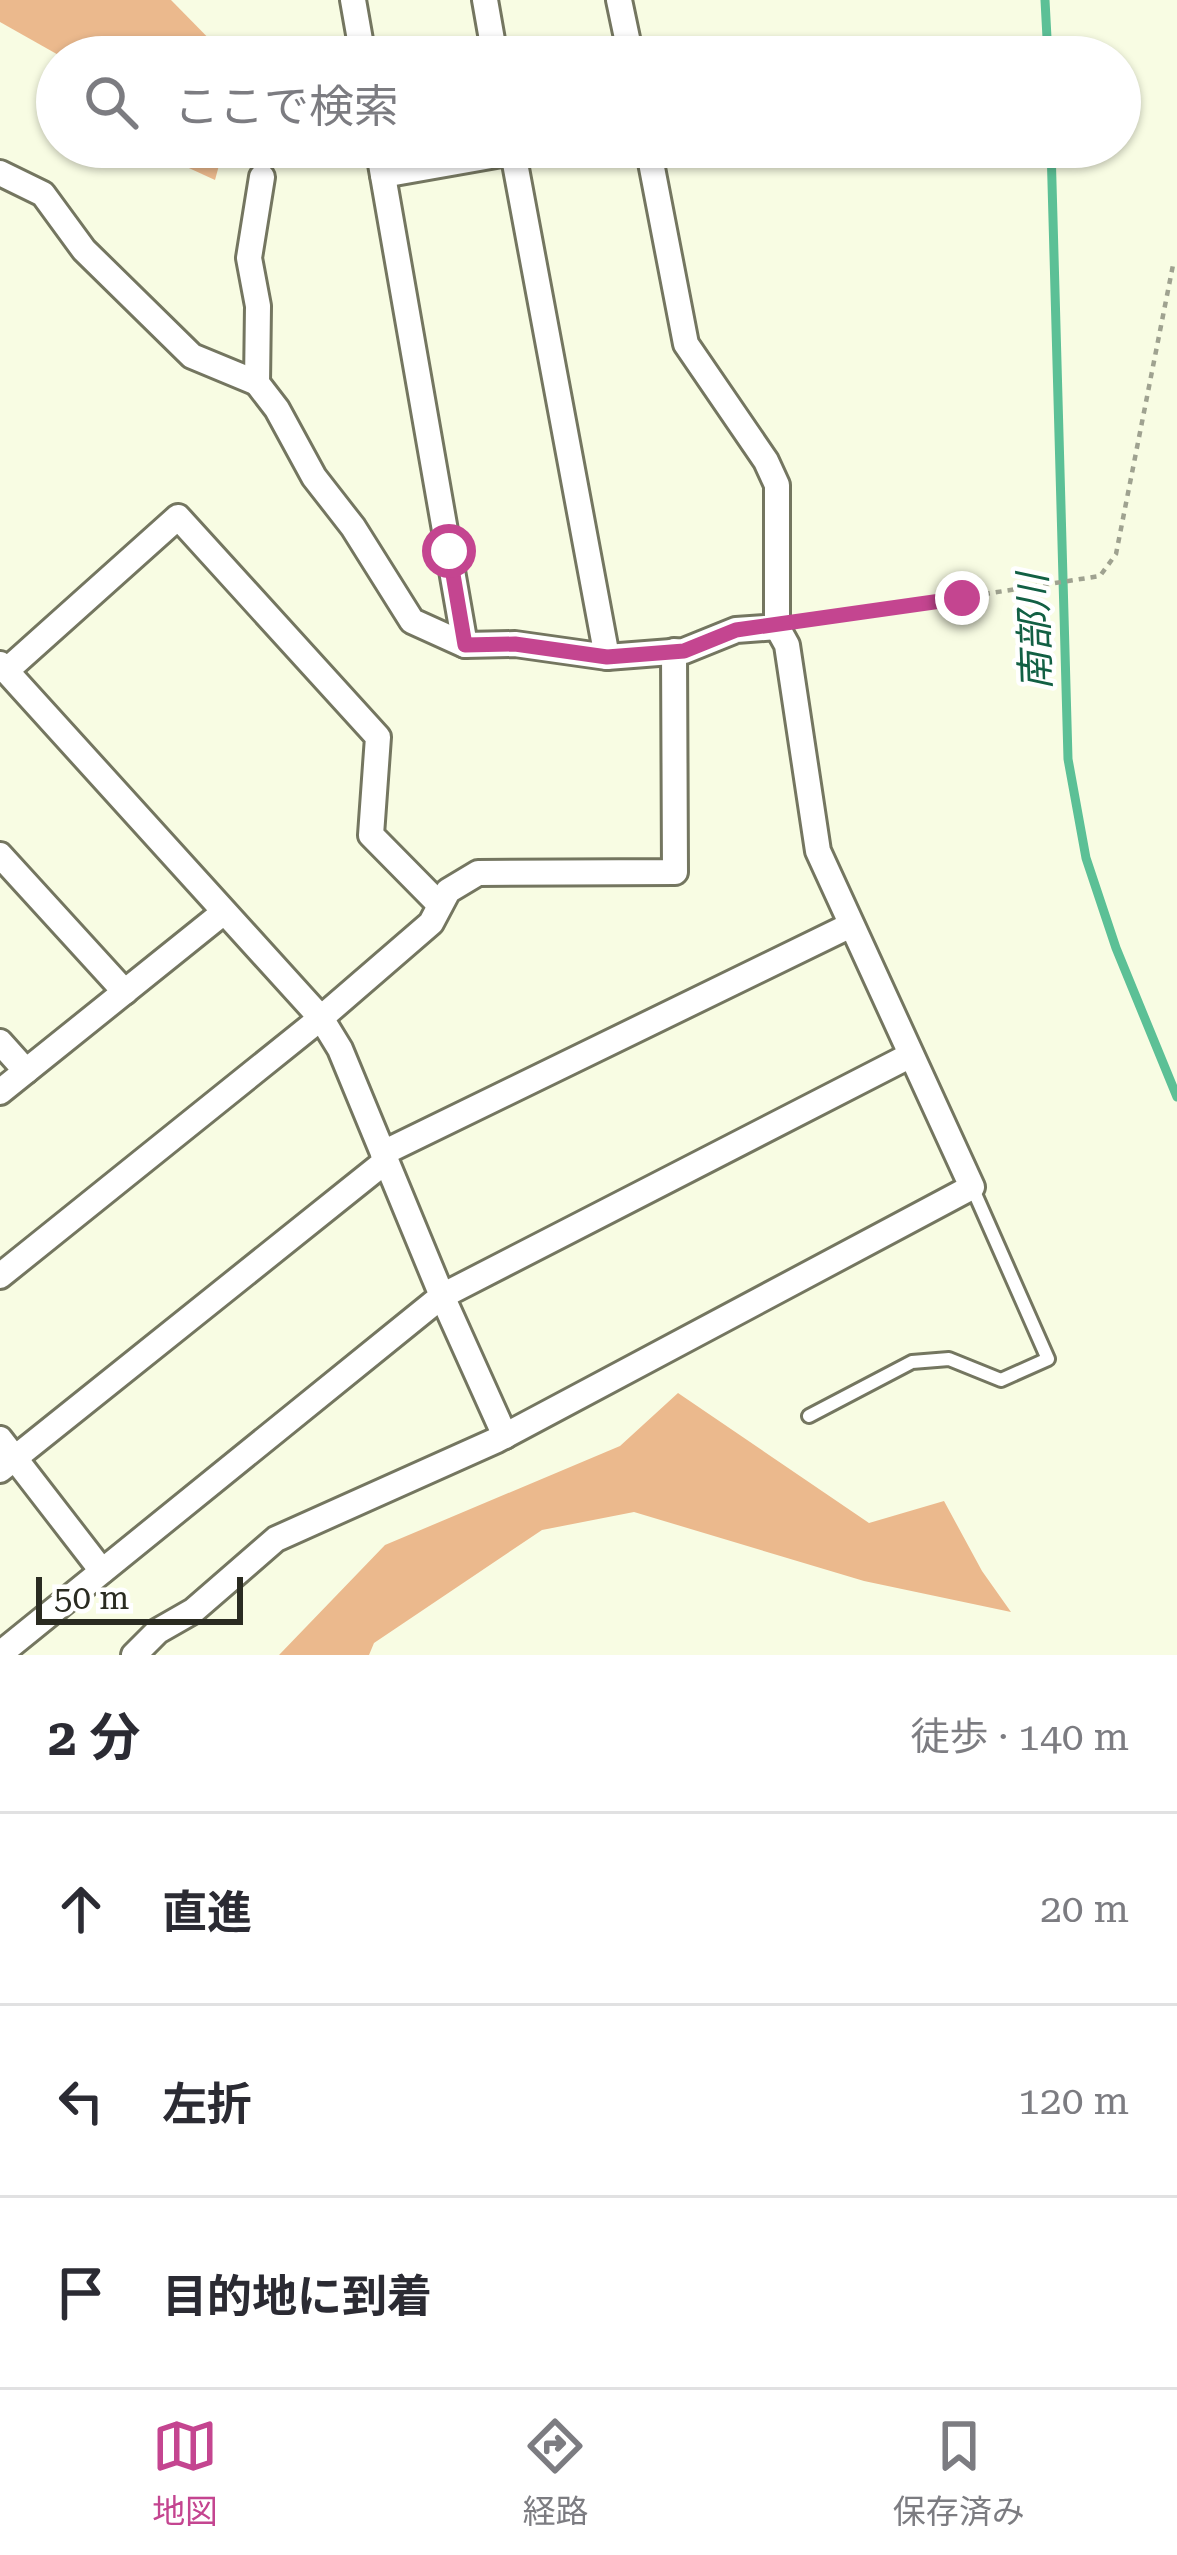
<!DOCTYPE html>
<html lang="ja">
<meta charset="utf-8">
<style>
body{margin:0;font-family:"Roboto Serif","Noto Sans JP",serif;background:#f7f7f7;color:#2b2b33}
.scale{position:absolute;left:36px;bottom:30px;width:207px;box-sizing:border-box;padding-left:12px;border:6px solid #2a2b21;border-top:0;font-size:33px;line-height:42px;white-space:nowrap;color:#2a2b21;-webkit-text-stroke:9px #fff;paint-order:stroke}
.stop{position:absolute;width:36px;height:36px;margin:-27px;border:9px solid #c44590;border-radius:50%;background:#fff}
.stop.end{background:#c44590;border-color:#fff;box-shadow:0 3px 12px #0008}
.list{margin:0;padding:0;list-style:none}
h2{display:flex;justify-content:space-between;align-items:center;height:156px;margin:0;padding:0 48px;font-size:51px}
h2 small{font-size:39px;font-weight:400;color:#7c7c81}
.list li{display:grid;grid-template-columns:78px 1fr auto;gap:36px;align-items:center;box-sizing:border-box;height:192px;padding:0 48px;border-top:3px solid #e1e1e2}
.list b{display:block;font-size:45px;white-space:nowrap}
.list em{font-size:39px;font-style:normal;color:#7c7c81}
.icon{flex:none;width:66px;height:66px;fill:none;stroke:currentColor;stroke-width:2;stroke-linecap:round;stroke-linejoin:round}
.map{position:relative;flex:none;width:1177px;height:1655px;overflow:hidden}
.search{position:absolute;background:#fff;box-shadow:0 3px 9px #0004;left:36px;right:36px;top:36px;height:132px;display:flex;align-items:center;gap:30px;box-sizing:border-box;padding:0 42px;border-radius:66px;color:#7c7c81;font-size:45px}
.sheet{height:732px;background:#fff}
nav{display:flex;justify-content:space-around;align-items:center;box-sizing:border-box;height:168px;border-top:3px solid #e1e1e2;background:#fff;font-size:33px;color:#7c7c81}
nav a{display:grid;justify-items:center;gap:6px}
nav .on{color:#c44590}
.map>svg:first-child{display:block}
</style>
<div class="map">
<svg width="1177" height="1655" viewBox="0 0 1177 1655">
<rect width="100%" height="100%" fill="#f8fce3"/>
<g fill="#ebb98d">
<path d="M 0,0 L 171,0 L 227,57 L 62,57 L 0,22 Z"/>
<path d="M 143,147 L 224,147 L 215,180 Z"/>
<path d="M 678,1393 L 869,1523 L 944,1501 L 982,1571 L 1011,1612 L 864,1581 L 634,1512 L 542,1530 L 374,1643 L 369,1655 L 279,1655 L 385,1545 L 620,1446 Z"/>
</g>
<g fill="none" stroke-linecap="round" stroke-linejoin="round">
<g stroke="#5cc096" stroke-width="9">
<path d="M 1045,0 L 1048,57"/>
<path d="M 1051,147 L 1068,759 L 1086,858 L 1116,948 L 1177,1097"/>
</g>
<defs>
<path id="service" d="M 809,1416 L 912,1362 L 949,1359 L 1001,1380 L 1048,1359 L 972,1187"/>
<g id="minor">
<path d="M 353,0 L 363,57"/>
<path d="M 485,0 L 495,57"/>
<path d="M 619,0 L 631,57"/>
<path d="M 378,147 L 465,645"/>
<path d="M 512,147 L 607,657"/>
<path d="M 0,173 L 43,194 L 84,250 L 192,356 L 257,383"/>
<path d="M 383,175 L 513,152"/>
<path d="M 262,177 L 249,258 L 258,306 L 257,383 L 277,409 L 314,477 L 353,527 L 412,621 L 465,645 L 515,644 L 607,657 L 684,651 L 736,630 L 777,627 L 777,485 L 766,461 L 686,344 L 648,147"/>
<path d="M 0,664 L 321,1018 L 340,1049 L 442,1296 L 0,1654"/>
<path d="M 6,671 L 178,517 L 378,737 L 371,835 L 440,905"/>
<path d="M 0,855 L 125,992"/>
<path d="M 0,1042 L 26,1071"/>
<path d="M 0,1092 L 224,912"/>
<path d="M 383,1153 L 851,925"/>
<path d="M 0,1276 L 321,1018 L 431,923 L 448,891 L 478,873 L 675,872 L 674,651"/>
<path d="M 505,1436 L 442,1296 L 911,1055"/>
<path d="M 0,1439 L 102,1571"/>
<path d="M 0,1470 L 386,1161"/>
<path d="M 134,1655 L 158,1631 L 193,1611 L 276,1539 L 497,1440 L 972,1187 L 818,851 L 787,645 L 777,627"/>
</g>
</defs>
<use href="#service" stroke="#747660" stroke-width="18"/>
<use href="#minor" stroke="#747660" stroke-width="30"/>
<path stroke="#9fa290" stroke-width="4.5" stroke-dasharray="6 6" stroke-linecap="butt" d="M 806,622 L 1100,576 L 1116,554 L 1173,265"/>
<use href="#service" stroke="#fff" stroke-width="12"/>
<use href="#minor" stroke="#fff" stroke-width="24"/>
</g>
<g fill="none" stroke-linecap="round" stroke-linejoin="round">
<path stroke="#c44590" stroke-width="15" d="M 449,551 L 465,645 L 515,644 L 607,657 L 684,651 L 736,630 L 962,598"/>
</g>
<g text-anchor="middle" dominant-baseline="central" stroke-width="9" stroke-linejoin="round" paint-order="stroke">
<g font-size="39" font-style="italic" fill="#126044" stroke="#fff">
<text transform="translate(1035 632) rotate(-92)">南部川</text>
</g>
</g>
</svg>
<div class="scale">50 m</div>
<div class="stop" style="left:449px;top:551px"></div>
<div class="stop end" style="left:962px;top:598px"></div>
<div class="search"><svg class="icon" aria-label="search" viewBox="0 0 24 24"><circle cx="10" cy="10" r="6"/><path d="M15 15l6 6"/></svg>ここで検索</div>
</div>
<section class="sheet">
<h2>2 分<small>徒歩 · 140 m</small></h2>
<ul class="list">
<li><svg class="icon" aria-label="ahead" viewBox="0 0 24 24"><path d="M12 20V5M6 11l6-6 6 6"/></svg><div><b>直進</b></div><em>20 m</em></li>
<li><svg class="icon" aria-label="left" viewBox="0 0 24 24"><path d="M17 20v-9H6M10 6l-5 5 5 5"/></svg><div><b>左折</b></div><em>120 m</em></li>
<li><svg class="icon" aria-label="arrive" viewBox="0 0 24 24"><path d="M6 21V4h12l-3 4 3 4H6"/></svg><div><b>目的地に到着</b></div></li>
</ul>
</section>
<nav>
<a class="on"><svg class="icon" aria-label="map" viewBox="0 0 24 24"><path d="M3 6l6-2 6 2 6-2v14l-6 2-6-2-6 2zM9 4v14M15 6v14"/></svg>地図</a>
<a><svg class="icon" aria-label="directions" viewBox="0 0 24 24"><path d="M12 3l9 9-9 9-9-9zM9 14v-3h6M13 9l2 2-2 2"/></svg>経路</a>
<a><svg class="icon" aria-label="saved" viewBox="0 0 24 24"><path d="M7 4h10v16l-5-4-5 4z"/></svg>保存済み</a>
</nav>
